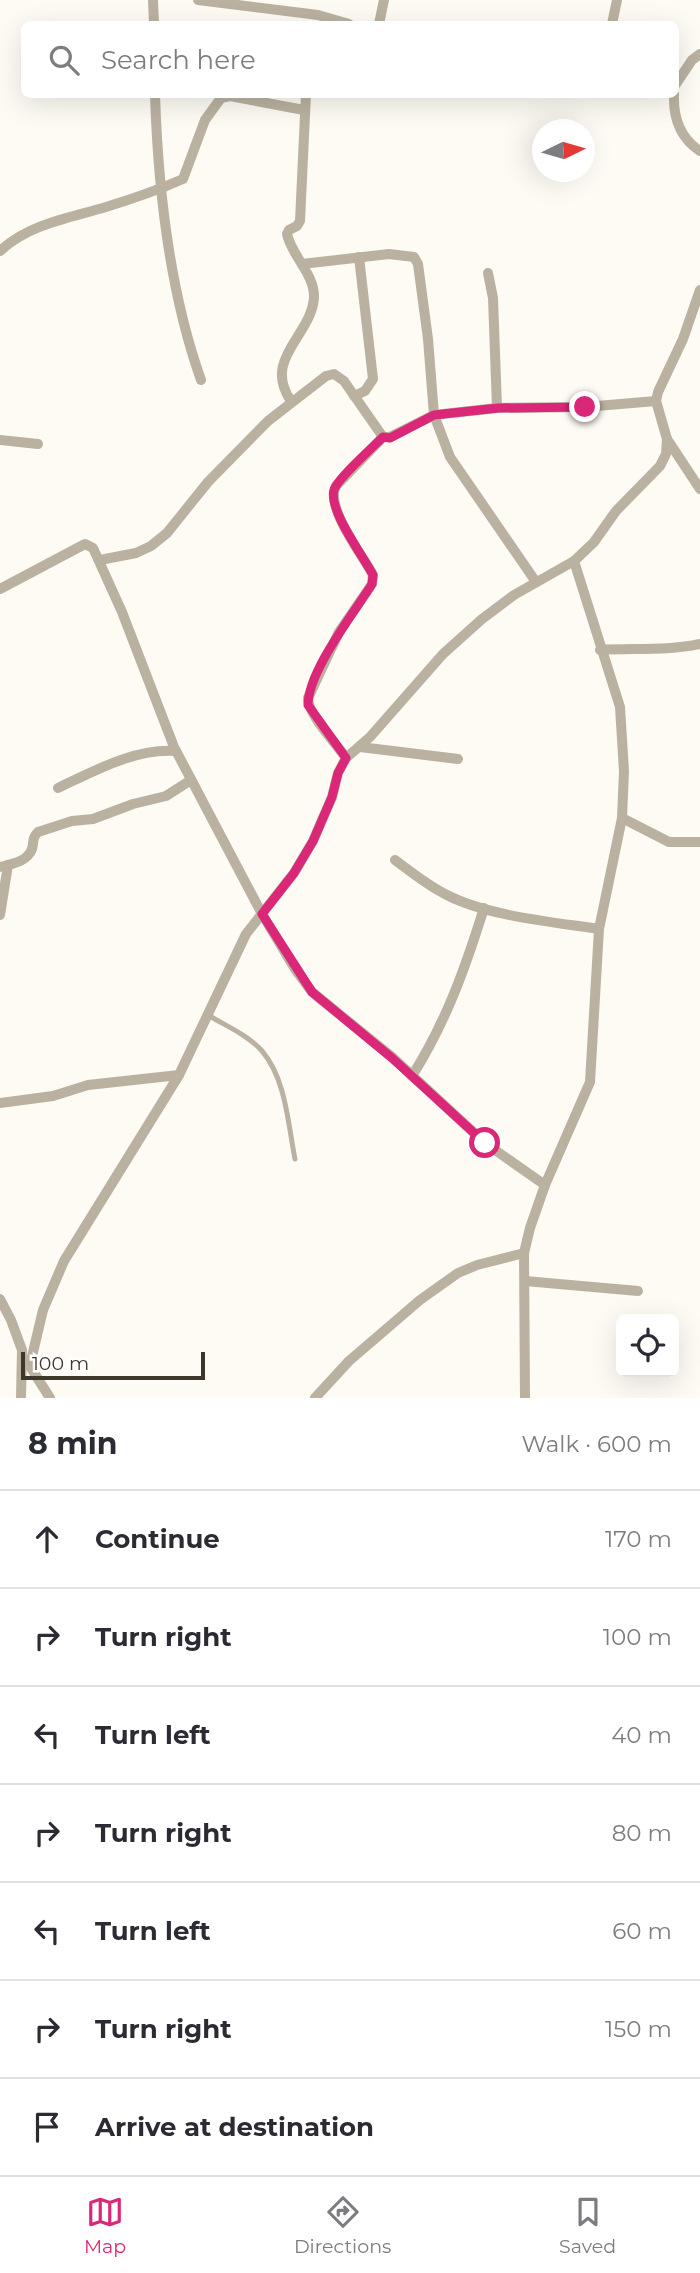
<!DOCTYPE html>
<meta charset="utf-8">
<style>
body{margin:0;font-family:Montserrat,sans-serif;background:#f2f2f3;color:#2b2b33}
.controls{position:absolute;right:21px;bottom:21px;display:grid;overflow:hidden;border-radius:10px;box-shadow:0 7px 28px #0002}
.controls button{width:63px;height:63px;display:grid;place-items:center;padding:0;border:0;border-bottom:2px solid #e1e1e2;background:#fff;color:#2b2b33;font:35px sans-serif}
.compass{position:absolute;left:532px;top:119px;width:63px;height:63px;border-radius:50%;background:#fff;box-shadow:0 7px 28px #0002;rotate:85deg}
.scale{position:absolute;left:21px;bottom:18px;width:184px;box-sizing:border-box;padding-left:7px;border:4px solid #3e372b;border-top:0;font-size:19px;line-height:24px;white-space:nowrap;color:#3e372b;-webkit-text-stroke:5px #fff;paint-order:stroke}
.stop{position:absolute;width:21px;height:21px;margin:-16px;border:5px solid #db2777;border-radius:50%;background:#fff}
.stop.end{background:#db2777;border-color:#fff;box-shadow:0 2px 7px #0008}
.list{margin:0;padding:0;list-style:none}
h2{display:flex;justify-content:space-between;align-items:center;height:91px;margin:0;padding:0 28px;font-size:30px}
h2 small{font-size:23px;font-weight:400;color:#7c7c81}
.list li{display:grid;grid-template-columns:46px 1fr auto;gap:21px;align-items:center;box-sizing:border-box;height:98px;padding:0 28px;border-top:2px solid #e1e1e2}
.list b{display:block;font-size:26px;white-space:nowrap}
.list em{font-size:23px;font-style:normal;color:#7c7c81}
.icon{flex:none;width:38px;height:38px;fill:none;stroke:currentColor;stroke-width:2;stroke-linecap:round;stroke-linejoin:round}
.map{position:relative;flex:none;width:700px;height:1398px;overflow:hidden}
.search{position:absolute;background:#fff;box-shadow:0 7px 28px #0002;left:21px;right:21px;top:21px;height:77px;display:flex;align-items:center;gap:18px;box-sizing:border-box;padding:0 24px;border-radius:10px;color:#7c7c81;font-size:26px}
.sheet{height:777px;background:#fff}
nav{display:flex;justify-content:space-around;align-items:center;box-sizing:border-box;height:98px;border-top:2px solid #e1e1e2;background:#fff;font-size:19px;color:#7c7c81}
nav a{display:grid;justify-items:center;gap:4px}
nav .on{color:#db2777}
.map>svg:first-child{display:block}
</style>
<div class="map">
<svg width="700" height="1398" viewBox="0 0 700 1398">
<rect width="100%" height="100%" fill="#fefaf4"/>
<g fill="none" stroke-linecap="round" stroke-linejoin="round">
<path stroke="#bab1a1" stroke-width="5" d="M 208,1015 C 226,1026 248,1035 262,1051 C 286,1079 288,1124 295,1159"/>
<g stroke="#bab1a1" stroke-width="10">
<path d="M 153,0 L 154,24"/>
<path d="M 198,0 L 318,15 L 349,24"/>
<path d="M 379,24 L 384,0"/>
<path d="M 612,24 L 617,0"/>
<path d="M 676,84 L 692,60 L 700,54"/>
<path d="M 155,94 C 158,190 169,290 201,380"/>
<path d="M 674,94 C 673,118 680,138 700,151"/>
<path d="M 0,251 C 29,224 69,218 106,207 C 132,199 158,190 183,179 L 205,120 L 221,98 L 230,96 L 304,110"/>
<path d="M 302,264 L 389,254 L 414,257 L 418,264 L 428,339 L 434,415 L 450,457 L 536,582"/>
<path d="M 488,273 L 493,298 L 497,408"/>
<path d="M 354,396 L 365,391 L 373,379 L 359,257"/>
<path d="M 291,401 C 262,359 311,336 314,298 C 315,274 291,255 287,234 L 289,230 L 297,226 L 300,221 L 306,94"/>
<path d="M 667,439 L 700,489"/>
<path d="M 0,440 L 38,444"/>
<path d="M 100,560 L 136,553 L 151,546 L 167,533 L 208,482 L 268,421 L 326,376 L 334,374 L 344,381 L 383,437 L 390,437 L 434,415 L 497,408 L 585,407 L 656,401"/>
<path d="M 0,589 L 85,544 L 93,548 L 122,612 L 174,747 L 262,914 L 295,969 L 312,992 L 392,1057 L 485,1143 L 545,1185"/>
<path d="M 600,650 C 633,648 668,651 700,644"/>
<path d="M 360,747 L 458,759"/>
<path d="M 346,758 C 336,743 308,715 308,698 L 339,632 L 372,584 L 373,575 C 362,554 325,508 336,486 L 383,437"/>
<path d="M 58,788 C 94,771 135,748 176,751"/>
<path d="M 622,818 L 669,842 L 700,842"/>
<path d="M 395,860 C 411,872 427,885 445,894 C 486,916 553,922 599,929"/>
<path d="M 0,867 C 12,864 27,862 32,849 C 34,841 32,838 38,832 L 72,821 L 93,819 L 133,804 L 166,796 L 191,780"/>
<path d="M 0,915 L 8,865"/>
<path d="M 412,1076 C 446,1022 465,969 484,908"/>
<path d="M 0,1103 L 53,1096 L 88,1085 L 179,1075"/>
<path d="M 525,1281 L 638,1291"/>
<path d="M 0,1299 L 11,1320 L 22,1350 L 21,1398"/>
<path d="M 26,1360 L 50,1398"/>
<path d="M 30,1365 L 43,1310 L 64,1261 L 179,1075 L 246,934 L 294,873 L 313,841 L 332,797 L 338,773 L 346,758 L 370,737 L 443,654 L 482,619 L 514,595 L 574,561 L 594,542 L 616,511 L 660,466 L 666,454 L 667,439 L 656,401 L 658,392 L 683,339 L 700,290"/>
<path d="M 315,1398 L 349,1361 L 420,1300 L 458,1273 L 477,1265 L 524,1253"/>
<path d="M 525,1398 L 524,1253 L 530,1228 L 545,1185 L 590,1082 L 599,929 L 622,818 L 624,771 L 620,707 L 574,561"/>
</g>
</g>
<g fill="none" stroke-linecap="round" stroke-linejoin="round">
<path stroke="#db2777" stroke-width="9" d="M 485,1143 L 392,1058 L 312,992 L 262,914 L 294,873 L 313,841 L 332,797 L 338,773 L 346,758 L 308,705 C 308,671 354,613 372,584 L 373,575 C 364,557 328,510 334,490 C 337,479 373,447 383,437 L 390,438 L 434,415 L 498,408 L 585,407"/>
</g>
</svg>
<div class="controls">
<button><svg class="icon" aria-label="locate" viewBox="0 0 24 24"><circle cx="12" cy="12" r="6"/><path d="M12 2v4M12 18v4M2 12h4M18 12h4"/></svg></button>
</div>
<svg class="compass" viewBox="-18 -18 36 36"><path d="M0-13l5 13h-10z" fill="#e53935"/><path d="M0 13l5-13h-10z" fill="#7c7c81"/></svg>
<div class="scale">100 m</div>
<div class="stop" style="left:485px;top:1143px"></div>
<div class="stop end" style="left:585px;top:407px"></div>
<div class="search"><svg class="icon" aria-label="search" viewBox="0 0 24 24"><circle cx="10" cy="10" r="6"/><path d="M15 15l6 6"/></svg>Search here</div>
</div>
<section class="sheet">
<h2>8 min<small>Walk · 600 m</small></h2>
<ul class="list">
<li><svg class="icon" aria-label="ahead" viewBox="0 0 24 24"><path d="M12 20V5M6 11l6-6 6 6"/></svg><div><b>Continue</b></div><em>170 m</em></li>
<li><svg class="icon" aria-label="right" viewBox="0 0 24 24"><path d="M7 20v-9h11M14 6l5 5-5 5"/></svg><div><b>Turn right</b></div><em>100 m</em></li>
<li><svg class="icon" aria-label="left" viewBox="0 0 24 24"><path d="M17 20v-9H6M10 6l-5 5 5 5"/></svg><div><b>Turn left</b></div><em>40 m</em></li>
<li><svg class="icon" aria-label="right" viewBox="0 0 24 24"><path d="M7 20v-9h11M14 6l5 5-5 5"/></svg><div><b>Turn right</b></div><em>80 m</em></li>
<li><svg class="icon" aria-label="left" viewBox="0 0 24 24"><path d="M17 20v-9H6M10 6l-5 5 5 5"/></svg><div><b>Turn left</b></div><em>60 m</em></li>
<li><svg class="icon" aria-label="right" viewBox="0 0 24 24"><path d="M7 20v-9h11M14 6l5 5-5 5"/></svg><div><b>Turn right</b></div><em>150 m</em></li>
<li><svg class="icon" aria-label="arrive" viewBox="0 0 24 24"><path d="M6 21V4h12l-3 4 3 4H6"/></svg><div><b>Arrive at destination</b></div></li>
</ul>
</section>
<nav>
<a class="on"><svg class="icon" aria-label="map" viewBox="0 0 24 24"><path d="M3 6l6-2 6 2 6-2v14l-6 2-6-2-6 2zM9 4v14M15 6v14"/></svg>Map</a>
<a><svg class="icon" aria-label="directions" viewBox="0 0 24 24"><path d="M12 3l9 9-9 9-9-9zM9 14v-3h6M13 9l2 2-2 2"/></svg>Directions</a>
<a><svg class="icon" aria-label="saved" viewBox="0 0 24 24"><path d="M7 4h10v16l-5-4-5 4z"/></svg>Saved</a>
</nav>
